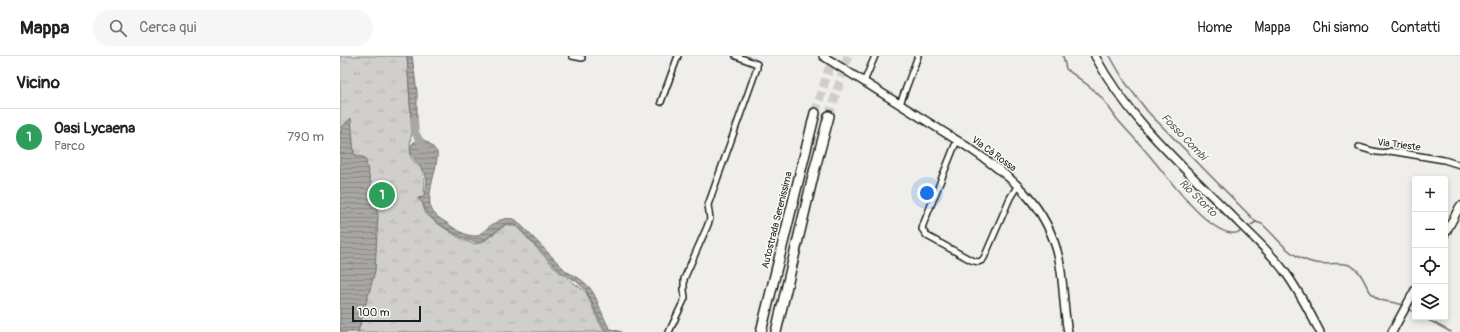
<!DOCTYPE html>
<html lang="it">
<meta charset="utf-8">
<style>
body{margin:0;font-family:Pangolin,sans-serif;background:#f6f6f6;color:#202124}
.controls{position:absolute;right:12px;bottom:12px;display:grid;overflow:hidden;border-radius:4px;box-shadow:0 2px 6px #0003}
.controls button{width:36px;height:36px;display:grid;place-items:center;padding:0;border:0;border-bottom:1px solid #e0e0e0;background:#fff;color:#202124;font:20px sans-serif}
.scale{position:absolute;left:12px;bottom:10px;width:69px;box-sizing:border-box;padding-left:4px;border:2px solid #1c1c1c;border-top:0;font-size:11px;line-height:14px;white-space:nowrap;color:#1c1c1c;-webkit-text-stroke:3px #fdfcf7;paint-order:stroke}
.you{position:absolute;left:587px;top:137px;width:14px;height:14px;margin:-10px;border:3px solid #fff;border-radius:50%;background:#1a73e8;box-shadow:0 0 0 6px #1a73e833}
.badge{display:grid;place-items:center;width:26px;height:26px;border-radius:50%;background:#d1495b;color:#fff;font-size:13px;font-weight:700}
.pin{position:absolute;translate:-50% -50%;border:2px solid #fff;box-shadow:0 1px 4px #0006}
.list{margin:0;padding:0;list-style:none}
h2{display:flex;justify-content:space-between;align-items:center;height:52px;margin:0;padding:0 16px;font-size:17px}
h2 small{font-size:13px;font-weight:400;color:#757577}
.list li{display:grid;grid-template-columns:26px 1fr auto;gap:12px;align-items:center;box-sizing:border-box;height:56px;padding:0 16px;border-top:1px solid #e0e0e0}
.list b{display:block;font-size:15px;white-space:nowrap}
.list p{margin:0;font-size:13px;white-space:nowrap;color:#757577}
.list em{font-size:13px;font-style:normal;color:#757577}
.icon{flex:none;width:22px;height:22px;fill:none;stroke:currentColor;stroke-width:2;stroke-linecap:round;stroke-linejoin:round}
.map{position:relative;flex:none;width:1120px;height:276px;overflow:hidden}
header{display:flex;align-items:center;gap:24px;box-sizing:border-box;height:56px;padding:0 20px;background:#fff;border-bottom:1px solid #e0e0e0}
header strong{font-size:19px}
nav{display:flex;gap:22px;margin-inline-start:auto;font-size:14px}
.search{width:280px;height:36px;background:#f6f6f6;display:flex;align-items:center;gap:10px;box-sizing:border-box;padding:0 14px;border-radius:22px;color:#757577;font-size:15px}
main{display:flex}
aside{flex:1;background:#fff}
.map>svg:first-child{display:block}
</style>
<header>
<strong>Mappa</strong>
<div class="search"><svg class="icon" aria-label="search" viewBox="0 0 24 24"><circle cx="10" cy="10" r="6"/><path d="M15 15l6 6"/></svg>Cerca qui</div>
<nav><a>Home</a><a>Mappa</a><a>Chi siamo</a><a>Contatti</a></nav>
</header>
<main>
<aside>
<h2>Vicino<small></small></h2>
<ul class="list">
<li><span class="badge" style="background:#2e9e5b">1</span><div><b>Oasi Lycaena</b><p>Parco</p></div><em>790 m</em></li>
</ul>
</aside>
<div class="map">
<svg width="1120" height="276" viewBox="0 0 1120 276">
<defs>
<pattern id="grass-tufts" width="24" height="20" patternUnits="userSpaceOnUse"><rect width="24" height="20" fill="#d0cfcc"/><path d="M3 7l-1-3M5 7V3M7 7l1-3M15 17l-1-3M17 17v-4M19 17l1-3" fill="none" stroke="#b2b1af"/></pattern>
<pattern id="water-rules" width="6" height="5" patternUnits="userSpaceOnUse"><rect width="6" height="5" fill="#a8a7a3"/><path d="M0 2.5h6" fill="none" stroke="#888784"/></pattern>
</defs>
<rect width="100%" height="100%" fill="#f0eeea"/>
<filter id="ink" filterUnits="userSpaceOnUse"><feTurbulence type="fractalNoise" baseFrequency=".025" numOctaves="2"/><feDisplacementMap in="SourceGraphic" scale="8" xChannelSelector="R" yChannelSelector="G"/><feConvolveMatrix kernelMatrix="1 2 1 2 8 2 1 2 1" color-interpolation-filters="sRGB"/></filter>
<g filter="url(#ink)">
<path fill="url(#grass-tufts)" stroke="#767674" d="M 0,0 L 67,0 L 72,75 L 70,86 L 71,102 L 82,114 L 85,128 L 83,150 L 86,158 L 94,165 L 118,181 L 133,188 L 141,187 L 167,168 L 177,171 L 218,215 L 246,236 L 259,266 L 265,276 L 0,276 Z"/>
<g fill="url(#water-rules)" stroke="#706f6d">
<path d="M 67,0 L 72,0 L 77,36 L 77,74 L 74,77 L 71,62 Z"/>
<path d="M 11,62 L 14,98 L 25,102 L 38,160 L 37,178 L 35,215 L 18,276 L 0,276 L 0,79 L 3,70 Z"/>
<path d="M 81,82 L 90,88 L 97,96 C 99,110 84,141 92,154 C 95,161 105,165 111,170 C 118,175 128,181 137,180 C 149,172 160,158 176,164 L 227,216 C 258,230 254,243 268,270 L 271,273 L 282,276 L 266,275 L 260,265 L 246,234 L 236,225 L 221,216 L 177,170 L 168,167 C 158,171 150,183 139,186 C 128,188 96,167 88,158 C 84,153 84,146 78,143 L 78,142 L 83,141 C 89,132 88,120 81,111 C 79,108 75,105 73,101 C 67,92 72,85 81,82 Z"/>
</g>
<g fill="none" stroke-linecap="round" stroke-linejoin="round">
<g stroke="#706f6d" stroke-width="1.5">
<path d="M 723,0 L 726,13 C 737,21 749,29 759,39 C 766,46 771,55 777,63 C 789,77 802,90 813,104 C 828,121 878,193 903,174"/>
<path d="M 770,0 L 785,26 L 808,56 L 916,166"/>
<path d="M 906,172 L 916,166 L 922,168 C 942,186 947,200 975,207 C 986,209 998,206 1009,209 C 1023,214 1024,230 1033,239 C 1041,248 1054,244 1064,250"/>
<path d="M 1067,252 L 1075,257"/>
<path d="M 1083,261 L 1111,276"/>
</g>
<path stroke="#a8a7a3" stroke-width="8" d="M 74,64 L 75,76 L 84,93"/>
<g stroke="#d0cecb" stroke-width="9" stroke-dasharray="9 4.5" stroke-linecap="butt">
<path d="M 475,57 L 493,0"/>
<path d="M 489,60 L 508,0"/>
</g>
<defs>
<g id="street">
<path d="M 232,0 L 242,2"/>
<path d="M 524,26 L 535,0"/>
<path d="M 321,46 L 338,0"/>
<path d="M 560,48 L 578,0"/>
<path d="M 619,85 L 615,89 L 583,169 L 582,173 L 587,180 L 631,204 L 638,206 L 641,205 L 644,202 L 670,142 L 678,129"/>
<path d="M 1019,91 C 1029,94 1041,99 1050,95 L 1104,104 L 1120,109"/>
<path d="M 329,276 L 345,242 L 344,234 L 344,223 L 367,171 L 370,163 L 368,149 L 417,12 L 417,8 L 396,0"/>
</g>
<g id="secondary">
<path d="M 483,0 L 626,90 C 670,119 707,148 719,203 C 724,227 723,252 728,276"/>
<path d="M 755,0 C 790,66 848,115 899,167 C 915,183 932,198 945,216 C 959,235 969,255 980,276"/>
<path d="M 1105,178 L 1120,150"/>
<path d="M 1052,276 L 1075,234"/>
</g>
<g id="highway">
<path d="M 421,276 L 475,57"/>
<path d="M 436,276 L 475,112 L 489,60"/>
</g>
</defs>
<use href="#street" stroke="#1c1c1c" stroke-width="8"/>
<use href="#secondary" stroke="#1c1c1c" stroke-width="10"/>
<use href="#highway" stroke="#1c1c1c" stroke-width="12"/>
<use href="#street" stroke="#fdfcf7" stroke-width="5"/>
<use href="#secondary" stroke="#fdfcf7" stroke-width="7"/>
<use href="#highway" stroke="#fdfcf7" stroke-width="9"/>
</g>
</g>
<g text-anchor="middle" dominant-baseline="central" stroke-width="3" stroke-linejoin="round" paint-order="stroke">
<g font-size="10" fill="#1c1c1c" stroke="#fdfcf7">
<text transform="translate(1059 89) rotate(7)">Via Trieste</text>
<text transform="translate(654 98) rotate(36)">Via Cà Rossa</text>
<text transform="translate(437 164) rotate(-76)">Autostrada Serenissima</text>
</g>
<g font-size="11" font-style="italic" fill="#5b5b59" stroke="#fdfcf7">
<text transform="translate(844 81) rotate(46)">Fosso Combi</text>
<text transform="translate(858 142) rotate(44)">Rio Storto</text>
</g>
</g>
</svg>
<div class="controls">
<button>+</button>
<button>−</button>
<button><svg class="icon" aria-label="locate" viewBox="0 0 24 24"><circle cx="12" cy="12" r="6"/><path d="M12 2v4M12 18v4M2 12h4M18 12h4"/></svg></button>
<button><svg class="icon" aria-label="layers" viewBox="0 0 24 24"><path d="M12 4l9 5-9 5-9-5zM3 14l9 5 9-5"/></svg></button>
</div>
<div class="scale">100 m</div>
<div class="you"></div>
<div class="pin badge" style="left:42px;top:139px;background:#2e9e5b">1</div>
</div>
</main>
